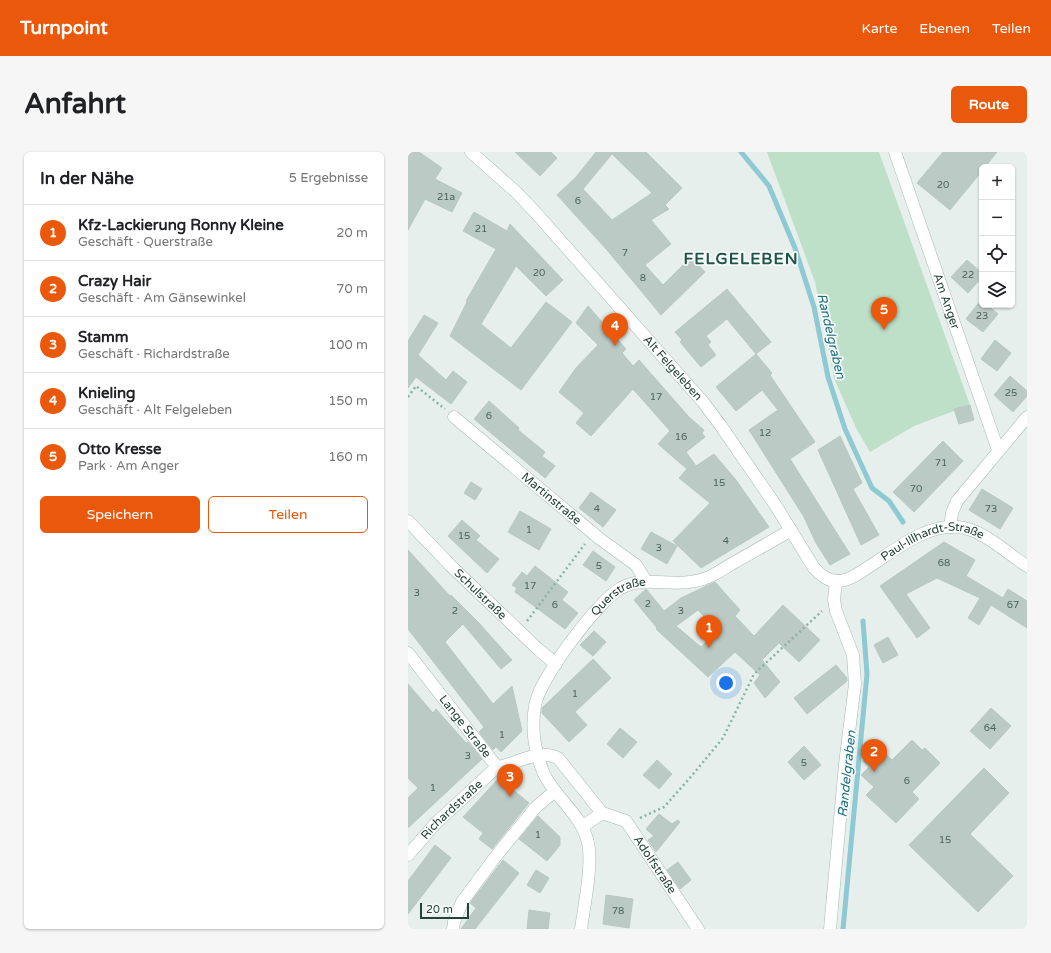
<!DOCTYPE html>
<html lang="de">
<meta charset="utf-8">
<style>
body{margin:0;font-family:"Varela Round",sans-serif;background:#f6f6f6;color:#202124}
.controls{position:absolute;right:12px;top:12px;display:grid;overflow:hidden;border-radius:6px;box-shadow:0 1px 3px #0004}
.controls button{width:36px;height:36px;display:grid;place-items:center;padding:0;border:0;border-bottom:1px solid #e0e0e0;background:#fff;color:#202124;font:20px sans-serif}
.scale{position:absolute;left:12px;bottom:10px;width:49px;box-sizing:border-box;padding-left:4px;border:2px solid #24423a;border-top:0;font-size:11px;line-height:14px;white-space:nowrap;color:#24423a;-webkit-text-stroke:3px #f7fbf9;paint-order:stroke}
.you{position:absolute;left:318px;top:531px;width:14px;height:14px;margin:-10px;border:3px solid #fff;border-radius:50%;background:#1a73e8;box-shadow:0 0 0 6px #1a73e833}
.badge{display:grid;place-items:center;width:26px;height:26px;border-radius:50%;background:#ea580c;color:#fff;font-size:13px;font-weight:700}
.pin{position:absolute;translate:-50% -33px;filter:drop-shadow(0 1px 2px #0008)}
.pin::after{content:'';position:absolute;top:21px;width:14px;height:12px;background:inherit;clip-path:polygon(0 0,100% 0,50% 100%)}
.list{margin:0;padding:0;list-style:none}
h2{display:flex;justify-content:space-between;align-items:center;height:52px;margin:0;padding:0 16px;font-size:17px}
h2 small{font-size:13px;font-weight:400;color:#757577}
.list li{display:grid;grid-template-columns:26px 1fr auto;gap:12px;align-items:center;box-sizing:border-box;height:56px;padding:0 16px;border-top:1px solid #e0e0e0}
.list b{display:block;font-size:15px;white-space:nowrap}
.list p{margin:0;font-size:13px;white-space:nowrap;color:#757577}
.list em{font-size:13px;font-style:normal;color:#757577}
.actions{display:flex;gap:8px;padding:12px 16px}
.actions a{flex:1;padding:9px 0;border:1px solid #ea580c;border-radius:6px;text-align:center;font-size:14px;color:#ea580c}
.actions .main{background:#ea580c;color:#fff}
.icon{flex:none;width:22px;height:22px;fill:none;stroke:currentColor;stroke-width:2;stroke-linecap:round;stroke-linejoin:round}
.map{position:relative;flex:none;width:619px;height:777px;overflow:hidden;border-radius:6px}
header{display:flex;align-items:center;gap:24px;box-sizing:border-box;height:56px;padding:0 20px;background:#ea580c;color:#fff}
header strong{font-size:19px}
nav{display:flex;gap:22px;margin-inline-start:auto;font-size:14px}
.intro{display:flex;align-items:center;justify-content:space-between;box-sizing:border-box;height:96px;padding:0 24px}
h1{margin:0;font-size:28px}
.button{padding:10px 18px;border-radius:6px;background:#ea580c;color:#fff;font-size:14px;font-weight:700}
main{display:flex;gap:24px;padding:0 24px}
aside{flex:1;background:#fff;border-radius:6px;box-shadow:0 1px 3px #0004}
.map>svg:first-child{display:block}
</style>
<header>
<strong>Turnpoint</strong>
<nav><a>Karte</a><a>Ebenen</a><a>Teilen</a></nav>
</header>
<div class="intro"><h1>Anfahrt</h1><a class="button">Route</a></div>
<main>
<aside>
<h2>In der Nähe<small>5 Ergebnisse</small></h2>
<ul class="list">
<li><span class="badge">1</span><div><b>Kfz-Lackierung Ronny Kleine</b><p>Geschäft · Querstraße</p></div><em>20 m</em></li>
<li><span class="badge">2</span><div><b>Crazy Hair</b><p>Geschäft · Am Gänsewinkel</p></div><em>70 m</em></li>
<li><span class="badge">3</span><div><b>Stamm</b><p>Geschäft · Richardstraße</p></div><em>100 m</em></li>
<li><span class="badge">4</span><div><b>Knieling</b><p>Geschäft · Alt Felgeleben</p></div><em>150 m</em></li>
<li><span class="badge">5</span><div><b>Otto Kresse</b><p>Park · Am Anger</p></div><em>160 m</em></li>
</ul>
<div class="actions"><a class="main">Speichern</a><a>Teilen</a></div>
</aside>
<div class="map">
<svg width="619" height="777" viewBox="0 0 619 777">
<rect width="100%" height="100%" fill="#e6efeb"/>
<path fill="#bfe0c8" d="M 359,0 L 471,0 L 562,253 L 506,274 L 462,300 L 448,276 L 426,226 L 407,130 Z"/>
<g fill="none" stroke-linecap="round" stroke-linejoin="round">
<g stroke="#8ec9d4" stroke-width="5">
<path d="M 333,0 L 361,34 L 387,96 L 406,155 L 420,225 L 437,277 L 464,336 L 481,349 L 495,370"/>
<path d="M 435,777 L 459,522 L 455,469"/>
</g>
</g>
<g fill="#bbcac4" stroke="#b8c9c2" fill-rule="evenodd">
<path d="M 0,0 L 11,0 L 34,16 L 27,27 L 54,41 L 44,60 L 17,47 L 0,78 Z"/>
<path d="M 107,0 L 143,0 L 149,6 L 132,24 Z"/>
<path d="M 188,0 L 238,0 L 274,36 L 257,53 L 261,57 L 243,68 L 263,92 L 237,113 L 255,133 L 283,105 L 297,120 L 253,163 L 199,98 L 149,43 L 168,25 ZM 204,2 L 244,41 L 204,68 L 175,37 Z"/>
<path d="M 535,0 L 589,0 L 577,15 L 574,15 L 574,19 L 542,58 L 509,31 Z"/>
<path d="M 66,60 L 99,79 L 102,72 L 155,128 L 138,144 L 108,114 L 73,172 L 103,196 L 138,150 L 164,170 L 113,238 L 42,184 L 59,150 L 58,149 L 88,97 L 55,79 Z"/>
<path d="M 559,108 L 574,121 L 574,125 L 560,141 L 543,125 Z"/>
<path d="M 319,137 L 363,190 L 348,202 L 319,167 L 298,184 L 303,190 L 300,193 L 308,203 L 293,215 L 272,190 L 274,188 L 267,180 Z"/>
<path d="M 573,148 L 574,153 L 579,153 L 590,162 L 575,180 L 558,167 Z"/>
<path d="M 180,154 L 218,197 L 214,201 L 225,214 L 231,208 L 281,265 L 296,278 L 294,281 L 297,285 L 278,300 L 288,314 L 306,302 L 328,328 L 361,375 L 293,416 L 265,389 L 302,351 L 271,326 L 279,317 L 250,292 L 262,279 L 225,237 L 183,284 L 168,271 L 176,261 L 151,240 L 168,216 L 190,193 L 168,171 Z"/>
<path d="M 16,163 L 30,171 L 10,203 L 38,228 L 45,219 L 59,230 L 43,252 L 8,225 L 0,236 L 0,189 Z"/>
<path d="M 587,188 L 603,201 L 589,219 L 573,207 Z"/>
<path d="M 348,202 L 364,221 L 362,223 L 407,290 L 382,307 L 442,402 L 422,413 L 408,391 L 396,365 L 341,278 L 370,258 L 354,238 L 328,259 L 308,235 Z"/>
<path d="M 602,224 L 619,239 L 619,244 L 605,260 L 586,243 Z"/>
<path d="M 81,249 L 111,276 L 110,278 L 137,300 L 134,304 L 147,314 L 137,326 L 66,267 Z"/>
<path d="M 562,253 L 566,268 L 551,272 L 546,257 Z"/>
<path d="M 432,284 L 454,331 L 445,337 L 471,383 L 453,393 L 410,298 Z"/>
<path d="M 535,289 L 555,309 L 506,360 L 485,340 Z"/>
<path d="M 63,330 L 74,337 L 67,348 L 56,341 Z"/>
<path d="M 574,337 L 605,356 L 592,377 L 561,358 Z"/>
<path d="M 183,340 L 208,358 L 195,375 L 171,356 Z"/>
<path d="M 112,359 L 143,377 L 131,398 L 100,380 Z"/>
<path d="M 54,368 L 72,384 L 68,388 L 91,407 L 79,421 L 40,384 Z"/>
<path d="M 243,380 L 269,394 L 259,412 L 233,397 Z"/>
<path d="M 536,390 L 567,408 L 558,424 L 595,446 L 600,437 L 619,449 L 619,476 L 583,453 L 571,473 L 560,466 L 572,446 L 529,426 L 498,442 L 522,476 L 509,486 L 472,434 Z"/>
<path d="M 0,398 L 42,444 L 43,443 L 71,471 L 104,508 L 93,517 L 55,472 L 37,490 L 85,552 L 104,534 L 114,579 L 93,600 L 88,595 L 85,598 L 71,580 L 76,575 L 0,477 Z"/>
<path d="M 185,399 L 207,415 L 198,429 L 175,413 Z"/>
<path d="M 127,414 L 160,440 L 154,448 L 170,461 L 157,477 L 107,440 L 109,436 L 104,433 L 114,420 L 119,424 Z"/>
<path d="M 307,430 L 332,458 L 327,464 L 346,484 L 375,453 L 412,488 L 391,510 L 371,491 L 354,508 L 372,530 L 357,546 L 346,531 L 352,523 L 327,500 L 300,525 L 248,477 L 249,476 L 226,448 L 238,437 L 256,459 L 273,446 ZM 290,458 L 310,479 L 293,495 L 268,474 Z"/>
<path d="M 186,479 L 198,490 L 185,504 L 172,493 Z"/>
<path d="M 480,485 L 490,503 L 475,511 L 466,493 Z"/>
<path d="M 185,507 L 203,526 L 167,560 L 179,573 L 161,590 L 134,561 L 134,556 Z"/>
<path d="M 428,513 L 439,526 L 439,529 L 399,562 L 386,546 Z"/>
<path d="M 0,532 L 25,561 L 28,557 L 58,591 L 60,590 L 74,607 L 0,676 L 0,646 L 10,636 L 0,626 Z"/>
<path d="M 583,556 L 603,574 L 582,597 L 562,579 Z"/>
<path d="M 212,576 L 229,590 L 215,606 L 199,592 Z"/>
<path d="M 504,588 L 514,598 L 517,596 L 532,611 L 504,640 L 511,647 L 488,671 L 458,643 L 466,635 L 453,623 L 461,615 L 455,609 L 465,598 L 471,604 L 475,600 L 484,608 Z"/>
<path d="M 396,594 L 413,613 L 396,628 L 380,610 Z"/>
<path d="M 249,608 L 264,622 L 251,637 L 235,623 Z"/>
<path d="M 576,616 L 601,641 L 562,682 L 605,724 L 570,760 L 501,693 Z"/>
<path d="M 91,626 L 121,651 L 84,697 L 71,687 L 75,681 L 55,665 Z"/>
<path d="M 251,662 L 264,672 L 270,668 L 272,670 L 248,700 L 240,688 L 246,684 L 238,677 Z"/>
<path d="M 130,664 L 152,685 L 152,693 L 139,709 L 111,687 Z"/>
<path d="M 27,693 L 43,706 L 0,762 L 0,729 Z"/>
<path d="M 95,708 L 111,721 L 67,777 L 53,777 L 68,756 L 62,751 Z"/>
<path d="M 270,710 L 283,728 L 272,737 L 259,718 Z"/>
<path d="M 128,718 L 141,726 L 132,741 L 119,733 Z"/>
<path d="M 198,743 L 225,747 L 221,776 L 195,772 Z"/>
<path d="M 121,758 L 142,761 L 140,777 L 119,777 Z"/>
</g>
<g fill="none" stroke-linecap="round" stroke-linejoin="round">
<defs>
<g id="minor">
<path id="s1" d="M 63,0 L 108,40 L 128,61 L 295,250 L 313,274 L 368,354 L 406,416 C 412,422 419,429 429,429 C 440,429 450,422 459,416 C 486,399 517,372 550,375 C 575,377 598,401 619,414"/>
<path id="s2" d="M 487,0 L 590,298"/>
<path id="s3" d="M 46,265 L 192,387 L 228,413 L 238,429"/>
<path id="s4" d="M 0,369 L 43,414 L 131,498 L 148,512"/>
<path d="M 542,375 L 544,361 L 549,349 L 619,265"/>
<path id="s5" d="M 0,501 L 89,615 C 110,612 130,596 150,606 L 194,661 L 218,669 L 290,777"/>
<path d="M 174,675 L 194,661"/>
<path id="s6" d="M 0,703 L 28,671 L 89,615"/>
<path d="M 45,777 L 46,770 L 54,750 L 88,704 L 128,655 L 147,639"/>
<path id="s7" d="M 173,777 C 176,754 186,708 179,687 C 172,662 147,645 136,622 C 127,601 123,577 127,554 C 131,527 189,450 213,436 C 237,423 263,435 287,429 C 301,427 314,418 325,411 C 345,400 364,389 383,378"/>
<path d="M 422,777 L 437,612 L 447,532 L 445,503 L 428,459 L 426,448 L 428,429"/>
</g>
</defs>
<use href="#minor" stroke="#a8b8b2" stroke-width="13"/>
<g stroke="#86b3a5" stroke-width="2.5" stroke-dasharray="2 3" stroke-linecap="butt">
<path d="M 0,245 L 8,234 L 37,257"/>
<path d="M 119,469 L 177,392"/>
<path d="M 232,666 L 256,655 L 281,627 L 315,586 L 346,522 L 414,459"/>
</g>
<use href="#minor" stroke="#fff" stroke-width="12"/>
</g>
<g text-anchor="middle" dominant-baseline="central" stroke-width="3.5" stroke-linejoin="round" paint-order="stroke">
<g font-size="10" fill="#4a645c">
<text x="535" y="33">20</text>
<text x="38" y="45">21a</text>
<text x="170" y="49">6</text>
<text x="73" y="77">21</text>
<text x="217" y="101">7</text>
<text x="131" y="121">20</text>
<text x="560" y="123">22</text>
<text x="235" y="126">8</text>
<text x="574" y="164">23</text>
<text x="603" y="241">25</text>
<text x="248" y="245">17</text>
<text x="81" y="264">6</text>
<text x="357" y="281">12</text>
<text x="273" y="285">16</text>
<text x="533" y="311">71</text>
<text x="311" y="331">15</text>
<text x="508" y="337">70</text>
<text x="189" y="357">4</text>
<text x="583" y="357">73</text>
<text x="121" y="378">1</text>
<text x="56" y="384">15</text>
<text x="318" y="389">4</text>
<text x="251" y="396">3</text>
<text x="536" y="411">68</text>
<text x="191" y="414">5</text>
<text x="122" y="434">17</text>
<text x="9" y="441">3</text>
<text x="240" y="452">2</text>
<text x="147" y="453">6</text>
<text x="605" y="453">67</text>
<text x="47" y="459">2</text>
<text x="273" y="459">3</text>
<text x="167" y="542">1</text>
<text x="582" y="576">64</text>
<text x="94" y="583">1</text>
<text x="60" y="604">3</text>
<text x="396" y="611">5</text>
<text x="499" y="629">6</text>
<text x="25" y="636">1</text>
<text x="130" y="683">1</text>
<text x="537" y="688">15</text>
<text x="210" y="759">78</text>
</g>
<g font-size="12" fill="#24423a" stroke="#f7fbf9">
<text stroke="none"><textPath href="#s2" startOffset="158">Am Anger</textPath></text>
<text stroke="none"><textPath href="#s1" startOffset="296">Alt Felgeleben</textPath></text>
<text stroke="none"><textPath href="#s3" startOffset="127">Martinstraße</textPath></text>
<text stroke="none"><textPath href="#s1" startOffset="675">Paul-Illhardt-Straße</textPath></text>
<text stroke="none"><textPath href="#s4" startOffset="103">Schulstraße</textPath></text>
<text stroke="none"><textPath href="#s7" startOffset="380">Querstraße</textPath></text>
<text stroke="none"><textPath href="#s5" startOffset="93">Lange Straße</textPath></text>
<text stroke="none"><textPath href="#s6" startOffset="63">Richardstraße</textPath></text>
<text stroke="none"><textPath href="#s5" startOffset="356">Adolfstraße</textPath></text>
</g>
<g font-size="13" font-style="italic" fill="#1c6f80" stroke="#f7fbf9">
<text transform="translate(423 184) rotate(77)">Randelgraben</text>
<text transform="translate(439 622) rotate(-84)">Randelgraben</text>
</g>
<g font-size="16" font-weight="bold" letter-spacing="1" fill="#1f5548" stroke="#f7fbf9">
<text x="333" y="107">FELGELEBEN</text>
</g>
</g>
</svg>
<div class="controls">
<button>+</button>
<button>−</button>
<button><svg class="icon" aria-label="locate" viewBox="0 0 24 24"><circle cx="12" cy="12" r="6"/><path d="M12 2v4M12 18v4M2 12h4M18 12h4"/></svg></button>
<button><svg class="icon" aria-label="layers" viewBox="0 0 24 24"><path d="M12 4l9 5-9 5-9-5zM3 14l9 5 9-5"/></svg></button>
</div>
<div class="scale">20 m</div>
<div class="you"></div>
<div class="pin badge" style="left:301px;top:496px">1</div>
<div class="pin badge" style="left:466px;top:620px">2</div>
<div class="pin badge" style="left:102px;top:645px">3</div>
<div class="pin badge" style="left:207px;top:194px">4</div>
<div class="pin badge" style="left:476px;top:178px">5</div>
</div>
</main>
